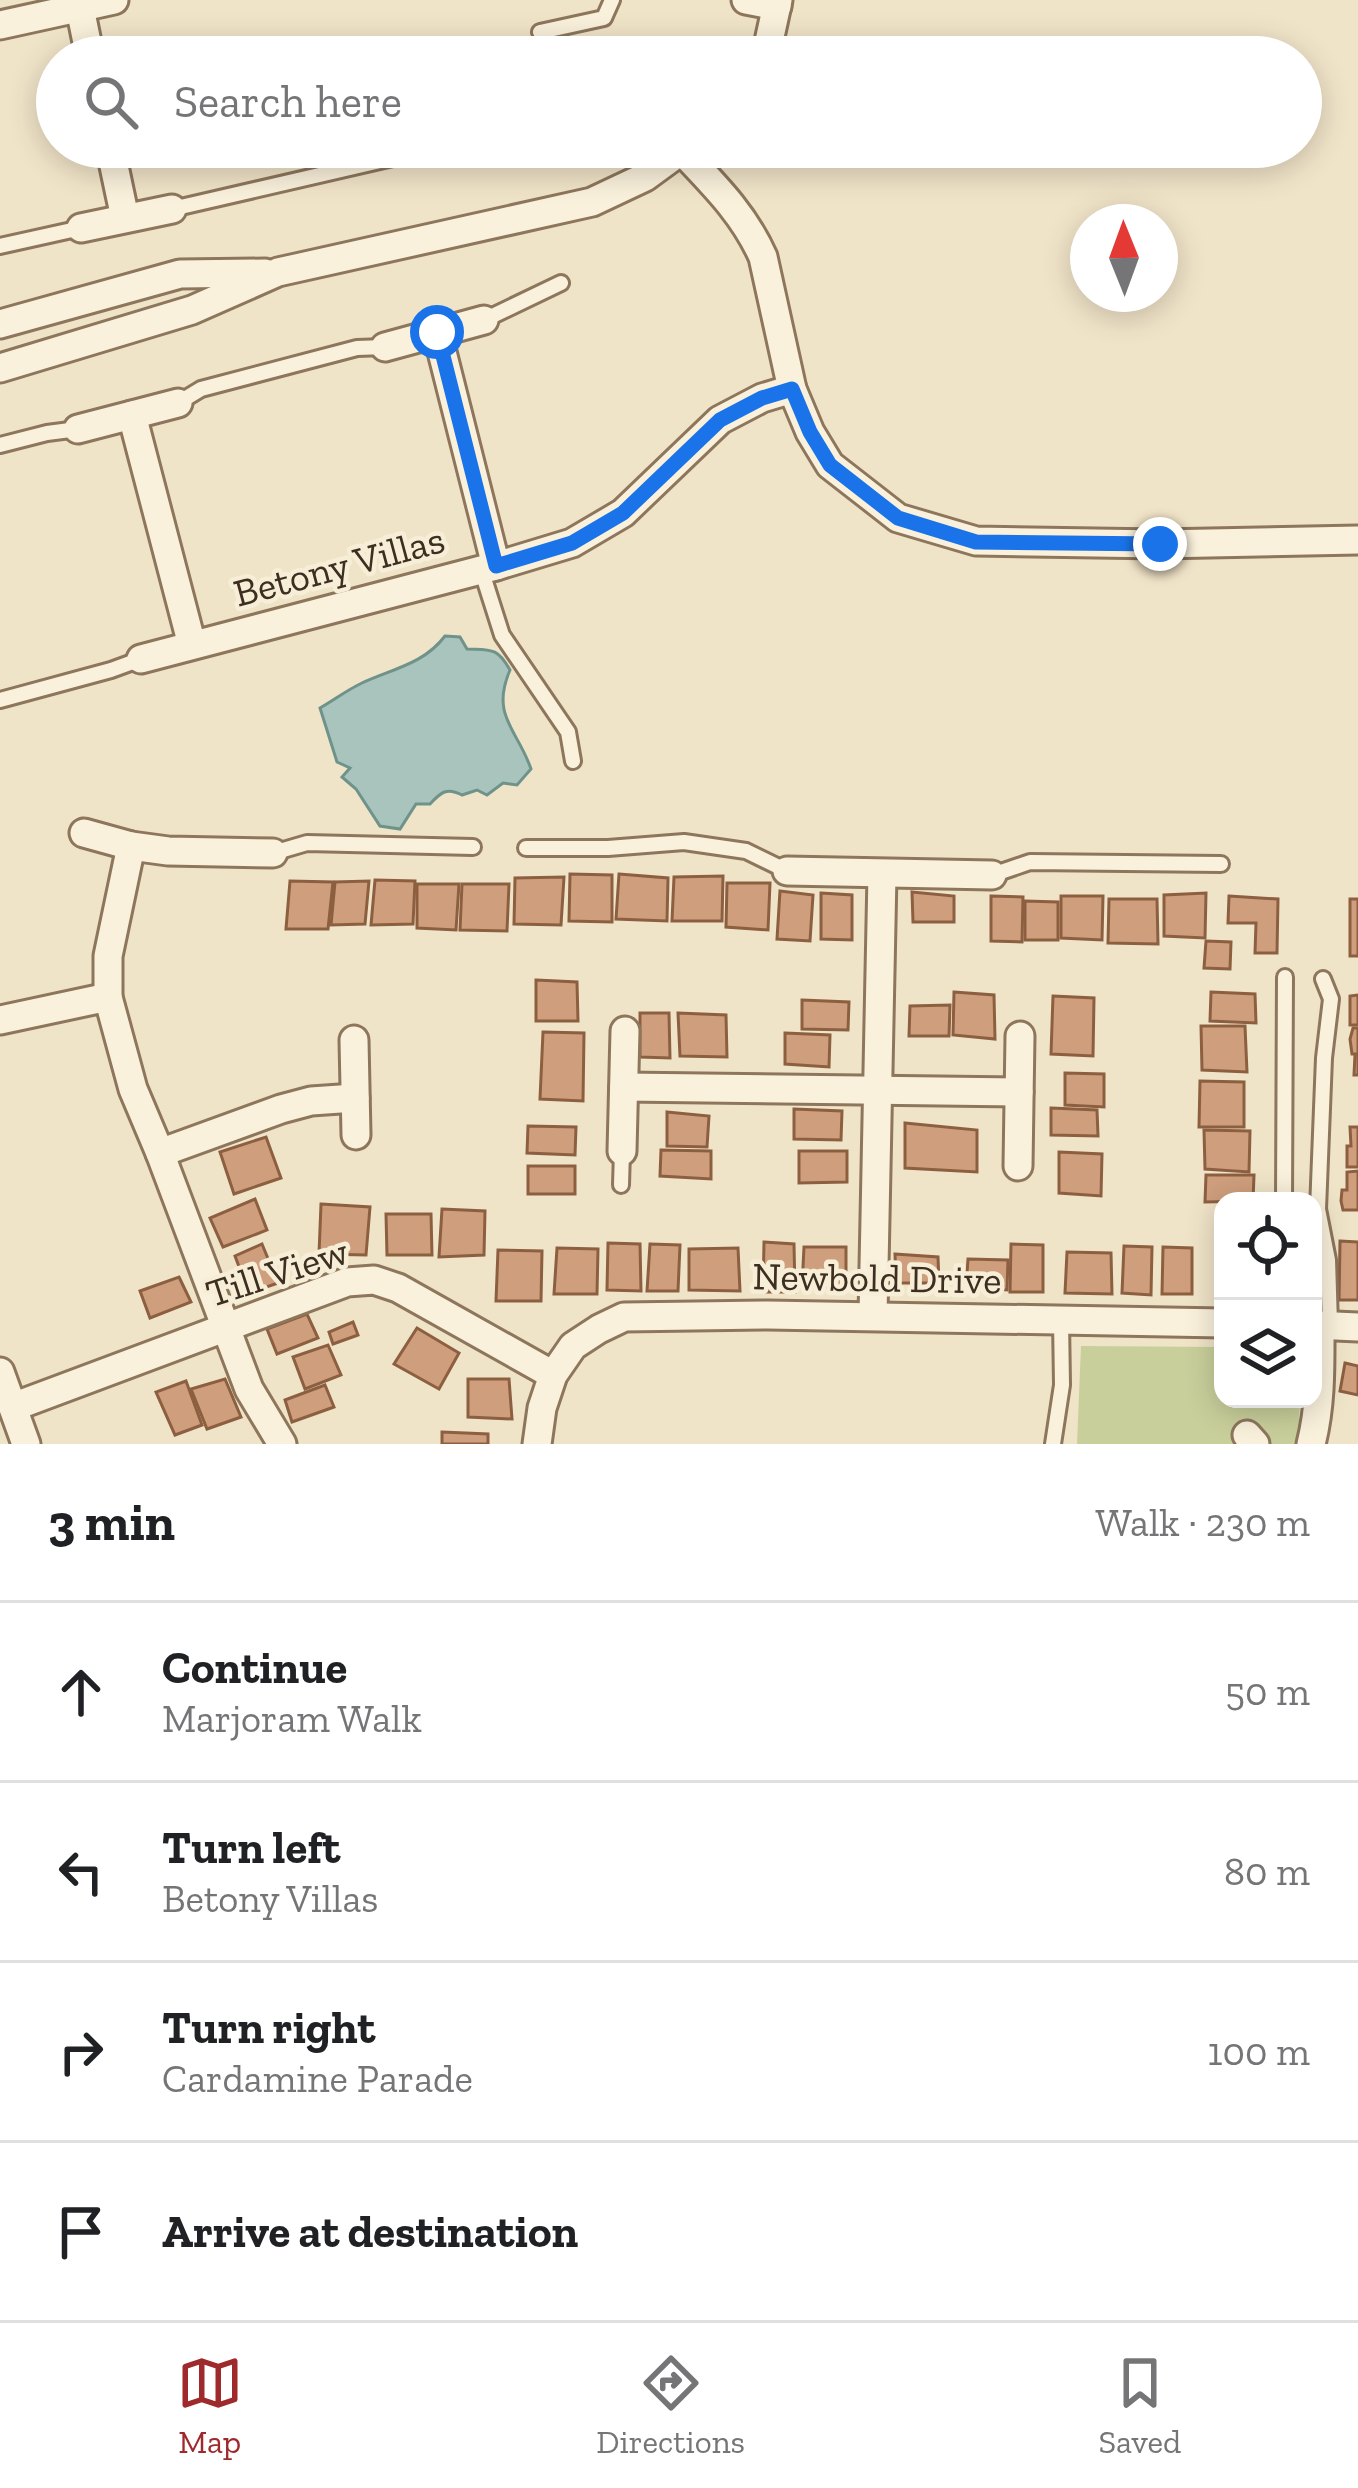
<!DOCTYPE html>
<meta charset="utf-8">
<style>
body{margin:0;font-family:"Zilla Slab",serif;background:#f2f2f2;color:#202124}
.controls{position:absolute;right:36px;bottom:36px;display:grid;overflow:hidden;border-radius:24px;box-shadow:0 6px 30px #0003}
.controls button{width:108px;height:108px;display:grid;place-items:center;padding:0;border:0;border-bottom:3px solid #e0e0e0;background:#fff;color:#202124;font:60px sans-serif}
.compass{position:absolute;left:1070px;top:204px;width:108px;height:108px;border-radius:50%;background:#fff;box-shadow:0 6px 30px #0003;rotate:359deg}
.stop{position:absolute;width:36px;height:36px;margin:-27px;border:9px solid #1a73e8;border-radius:50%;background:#fff}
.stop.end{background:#1a73e8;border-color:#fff;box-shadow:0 3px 12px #0008}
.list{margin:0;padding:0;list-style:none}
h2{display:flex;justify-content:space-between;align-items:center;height:156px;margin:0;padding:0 48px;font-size:51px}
h2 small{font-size:39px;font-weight:400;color:#757577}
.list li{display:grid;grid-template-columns:78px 1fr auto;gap:36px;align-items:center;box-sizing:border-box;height:180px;padding:0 48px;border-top:3px solid #e0e0e0}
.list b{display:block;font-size:45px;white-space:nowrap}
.list p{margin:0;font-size:39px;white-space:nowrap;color:#757577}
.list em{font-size:39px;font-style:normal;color:#757577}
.icon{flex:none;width:66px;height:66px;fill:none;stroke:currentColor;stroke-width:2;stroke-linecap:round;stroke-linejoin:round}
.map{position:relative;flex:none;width:1358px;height:1444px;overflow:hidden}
.search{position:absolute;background:#fff;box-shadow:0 6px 30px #0003;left:36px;right:36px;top:36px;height:132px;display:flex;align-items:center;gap:30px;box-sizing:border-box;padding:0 42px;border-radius:66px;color:#757577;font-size:45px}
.sheet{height:876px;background:#fff}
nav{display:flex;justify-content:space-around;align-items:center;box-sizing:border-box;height:168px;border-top:3px solid #e0e0e0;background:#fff;font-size:33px;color:#757577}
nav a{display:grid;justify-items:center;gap:6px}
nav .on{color:#9e2a2b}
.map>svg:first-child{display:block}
</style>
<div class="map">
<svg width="1358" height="1444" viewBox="0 0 1358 1444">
<rect width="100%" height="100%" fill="#f0e4c8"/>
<path fill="#c9cf9b" d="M 1081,1346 L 1223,1347 L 1223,1399 L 1300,1399 L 1298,1444 L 1077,1444 Z"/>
<path fill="#a9c4bc" stroke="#6f938a" stroke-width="3" d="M 445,636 L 460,637 L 467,649 C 491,650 497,647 510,670 C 490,716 518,730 531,769 L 517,785 L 503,783 L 487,795 L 477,790 L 462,795 C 447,787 441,792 430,804 L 416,804 L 400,829 L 380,826 L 356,789 L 342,777 L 350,768 L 337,762 L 320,708 C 334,700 347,690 362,683 C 392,669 424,664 445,636 Z"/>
<g fill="#cf9f7d" stroke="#8d5f41" stroke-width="3">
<path d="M 570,874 L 612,875 L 612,922 L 569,921 Z"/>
<path d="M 619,874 L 668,878 L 667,921 L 616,919 Z"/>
<path d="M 723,876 L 722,921 L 672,921 L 674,877 Z"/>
<path d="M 564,877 L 561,925 L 514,924 L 515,878 Z"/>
<path d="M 375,880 L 415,881 L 413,924 L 371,925 Z"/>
<path d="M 290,881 L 333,882 L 328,929 L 286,929 Z"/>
<path d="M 369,881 L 365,924 L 331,925 L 335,882 Z"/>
<path d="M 727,883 L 770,883 L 768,930 L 726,927 Z"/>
<path d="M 417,884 L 459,884 L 456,930 L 417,928 Z"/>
<path d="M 462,884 L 509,884 L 507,931 L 460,930 Z"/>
<path d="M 780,891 L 813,895 L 810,941 L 777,939 Z"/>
<path d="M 912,892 L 954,896 L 954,922 L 913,922 Z"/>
<path d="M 821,893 L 852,895 L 852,940 L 821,939 Z"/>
<path d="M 1206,893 L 1205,938 L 1164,936 L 1164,895 Z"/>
<path d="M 991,896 L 1023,897 L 1022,942 L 991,941 Z"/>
<path d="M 1061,896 L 1103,896 L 1102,940 L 1061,938 Z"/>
<path d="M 1229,896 L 1278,899 L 1277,953 L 1255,953 L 1256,923 L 1228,923 Z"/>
<path d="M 1109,899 L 1157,899 L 1158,944 L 1108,943 Z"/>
<rect x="1350" y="899" width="8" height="57"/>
<path d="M 1025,901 L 1058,902 L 1058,940 L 1025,940 Z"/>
<path d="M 1206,941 L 1231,942 L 1230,969 L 1204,968 Z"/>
<path d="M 536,980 L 577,982 L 578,1021 L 536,1021 Z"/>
<path d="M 954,992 L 994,995 L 995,1039 L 953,1035 Z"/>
<path d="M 1211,992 L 1255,994 L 1256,1023 L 1210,1021 Z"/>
<path d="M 1358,995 L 1358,1025 L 1350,1025 L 1350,996 Z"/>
<path d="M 1053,996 L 1094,998 L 1093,1056 L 1051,1054 Z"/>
<path d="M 802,1000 L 849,1002 L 848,1030 L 802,1029 Z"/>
<path d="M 950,1005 L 949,1036 L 909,1036 L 910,1006 Z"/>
<path d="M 640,1013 L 669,1013 L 670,1058 L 640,1057 Z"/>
<path d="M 678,1013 L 726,1015 L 727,1057 L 680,1056 Z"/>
<path d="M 1201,1026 L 1245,1026 L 1247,1072 L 1202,1070 Z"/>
<path d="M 1353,1028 L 1358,1028 L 1358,1075 L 1354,1075 L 1355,1054 L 1352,1054 L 1350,1039 Z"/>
<path d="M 543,1032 L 584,1033 L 583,1101 L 540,1099 Z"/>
<path d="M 785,1033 L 830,1035 L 829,1067 L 785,1064 Z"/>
<path d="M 1065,1073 L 1104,1074 L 1104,1107 L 1065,1105 Z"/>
<path d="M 1200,1081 L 1244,1082 L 1244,1127 L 1199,1127 Z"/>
<path d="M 1051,1108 L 1097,1110 L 1098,1136 L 1051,1135 Z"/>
<path d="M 794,1109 L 842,1111 L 841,1140 L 794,1139 Z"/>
<path d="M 667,1112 L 709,1116 L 707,1147 L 667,1146 Z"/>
<path d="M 905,1123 L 977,1130 L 977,1172 L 905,1168 Z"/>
<path d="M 528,1126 L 576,1127 L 575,1155 L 527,1153 Z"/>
<path d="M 1350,1127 L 1358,1127 L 1358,1167 L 1347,1167 L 1347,1146 L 1351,1146 Z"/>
<path d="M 1204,1130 L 1250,1131 L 1249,1172 L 1205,1169 Z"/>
<path d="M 266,1137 L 281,1178 L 234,1194 L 220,1152 Z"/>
<path d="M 661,1150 L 711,1151 L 711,1179 L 660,1176 Z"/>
<path d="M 799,1151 L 847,1151 L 847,1182 L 799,1183 Z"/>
<path d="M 1059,1152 L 1102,1154 L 1101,1196 L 1059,1193 Z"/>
<rect x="528" y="1166" width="47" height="28"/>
<path d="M 1358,1171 L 1358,1210 L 1343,1210 L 1341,1201 L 1342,1190 L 1347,1190 L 1347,1172 Z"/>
<path d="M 1206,1175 L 1254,1175 L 1253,1201 L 1205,1202 Z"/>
<path d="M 255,1199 L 267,1230 L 223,1247 L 210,1218 Z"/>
<path d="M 321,1204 L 370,1207 L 366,1255 L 319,1254 Z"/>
<path d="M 442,1209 L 485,1211 L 484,1255 L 439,1257 Z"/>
<path d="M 386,1214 L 431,1214 L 432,1255 L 387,1255 Z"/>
<path d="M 1340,1241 L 1358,1242 L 1358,1300 L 1339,1300 Z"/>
<path d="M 764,1242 L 794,1244 L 795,1292 L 763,1292 Z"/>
<path d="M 608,1243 L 640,1244 L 641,1291 L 607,1290 Z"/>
<path d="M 262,1244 L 278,1283 L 249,1293 L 235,1256 Z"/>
<path d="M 650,1244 L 680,1245 L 678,1291 L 647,1291 Z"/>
<path d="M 1011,1244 L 1043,1245 L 1043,1292 L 1010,1292 Z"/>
<path d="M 1124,1246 L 1152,1247 L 1151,1295 L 1122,1293 Z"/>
<path d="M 804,1247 L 846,1247 L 846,1288 L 802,1287 Z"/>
<path d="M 1163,1247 L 1192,1248 L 1192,1294 L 1162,1294 Z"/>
<path d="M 557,1248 L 598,1249 L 597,1294 L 554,1294 Z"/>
<path d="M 738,1248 L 740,1291 L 689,1290 L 689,1249 Z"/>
<path d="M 498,1250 L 542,1251 L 541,1301 L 496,1301 Z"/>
<path d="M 1067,1252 L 1111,1253 L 1112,1294 L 1065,1293 Z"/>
<path d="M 895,1254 L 938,1257 L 939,1283 L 896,1283 Z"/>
<path d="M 968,1259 L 1008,1260 L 1007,1290 L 966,1287 Z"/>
<path d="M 179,1277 L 191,1302 L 150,1318 L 140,1291 Z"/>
<path d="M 307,1314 L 318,1338 L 277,1354 L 267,1329 Z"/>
<path d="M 353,1322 L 358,1335 L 333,1344 L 329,1332 Z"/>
<path d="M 417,1328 L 459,1353 L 439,1389 L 394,1364 Z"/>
<path d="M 328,1345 L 341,1375 L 305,1389 L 293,1357 Z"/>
<path d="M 1345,1363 L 1358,1366 L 1358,1395 L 1340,1391 Z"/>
<path d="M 225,1379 L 241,1417 L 207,1429 L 191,1389 Z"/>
<path d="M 468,1379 L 509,1379 L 512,1419 L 468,1417 Z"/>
<path d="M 186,1381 L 202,1425 L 175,1435 L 156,1392 Z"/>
<path d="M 325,1385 L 334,1407 L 292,1422 L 285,1400 Z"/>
<path d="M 442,1432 L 488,1434 L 488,1444 L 442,1444 Z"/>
</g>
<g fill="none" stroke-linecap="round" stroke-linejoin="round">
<defs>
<g id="service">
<path d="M 540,32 L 604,18 L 612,0"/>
<path d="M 172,209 L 432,149"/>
<path d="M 0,246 L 81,228"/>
<path d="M 484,320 L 561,283"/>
<path d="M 178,403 L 201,389 L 357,348 L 385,347"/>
<path d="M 0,445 L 47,433 L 78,429"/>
<path d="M 481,569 L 502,635 L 568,732 L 573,761"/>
<path d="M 0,700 L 111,670 L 141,659"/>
<path d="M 526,848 L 608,848 L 684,842 L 746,851 L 787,871"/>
<path d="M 273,853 L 307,843 L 473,847"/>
<path d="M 992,875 L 1030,862 L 1221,864"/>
<path d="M 1323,979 L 1331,999 L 1324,1058 L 1318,1209 L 1328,1260 L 1330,1325"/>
<path d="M 621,1185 L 622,1151"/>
<path d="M 1284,1201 L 1285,977"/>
<path d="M 1053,1444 L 1062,1385 L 1061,1320"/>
</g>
<g id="minor">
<path d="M 746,0 L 777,6"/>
<path d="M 80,8 L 90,57"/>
<path d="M 0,25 L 114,0"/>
<path d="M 763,57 L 768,46 L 778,0"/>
<path d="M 110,147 L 125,218"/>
<path d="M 682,151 C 714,185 744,214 763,257 L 792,389 L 810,432 L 830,465 L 898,518 L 976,541 L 1160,544 L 1358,540"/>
<path d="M 81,228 L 172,209"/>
<path d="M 0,324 L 180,274 L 265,273"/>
<path d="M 437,332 L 496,566"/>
<path d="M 385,347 L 484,320"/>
<path d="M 0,368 L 192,310 L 278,272 L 592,202 L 645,177 L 686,147"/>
<path d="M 132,415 L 192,645"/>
<path d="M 78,429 L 178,403"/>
<path d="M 141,659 L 496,566 L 572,543 L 623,513 L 720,420 L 762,398 L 792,389"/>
<path d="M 84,833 L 131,846 L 168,851 L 273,853"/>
<path d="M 131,846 L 108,956 L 108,997 L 133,1089 L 160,1153 L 249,1389 L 282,1444"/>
<path d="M 787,871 L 992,875"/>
<path d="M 0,1020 L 108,997"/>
<path d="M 354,1040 L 356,1135"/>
<path d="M 624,1087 L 1019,1092"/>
<path d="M 622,1151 L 625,1031"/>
<path d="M 160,1153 L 281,1109 L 311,1101 L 355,1098"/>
<path d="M 1018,1166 L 1020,1036"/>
<path d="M 873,1316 L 882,874"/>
<path d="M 1313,1325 L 1358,1327"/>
<path d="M 0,1372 L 26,1444"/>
<path d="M 13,1407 L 347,1282 L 374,1280 L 398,1288 L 553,1375"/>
<path d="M 1247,1435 L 1255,1444"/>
<path d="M 537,1444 L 542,1408 L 553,1375 L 573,1346 L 599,1329 L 624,1317 L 768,1315 L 1223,1323"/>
<path d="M 1311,1444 C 1321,1405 1320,1365 1320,1325"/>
</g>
</defs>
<use href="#service" stroke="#8d765c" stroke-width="20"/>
<use href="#minor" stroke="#8d765c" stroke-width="33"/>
<use href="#service" stroke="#faf1dc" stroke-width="14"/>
<use href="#minor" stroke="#faf1dc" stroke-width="27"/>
</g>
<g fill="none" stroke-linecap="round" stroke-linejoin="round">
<path stroke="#1a73e8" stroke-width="15" d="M 437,332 L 496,566 L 572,543 L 623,513 L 720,420 L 762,398 L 792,389 L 810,432 L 830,465 L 898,518 L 976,542 L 1160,544"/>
</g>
<g text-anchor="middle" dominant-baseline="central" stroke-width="9" stroke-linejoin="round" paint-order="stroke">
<g font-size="39" fill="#3d2e20" stroke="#f7eed8">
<text transform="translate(339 566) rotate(-15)">Betony Villas</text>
<text transform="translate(277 1272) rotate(-18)">Till View</text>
<text transform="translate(877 1278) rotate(1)">Newbold Drive</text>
</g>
</g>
</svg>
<div class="controls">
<button><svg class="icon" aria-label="locate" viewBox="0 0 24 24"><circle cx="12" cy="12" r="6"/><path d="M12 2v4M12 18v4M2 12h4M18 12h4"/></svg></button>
<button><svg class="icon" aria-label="layers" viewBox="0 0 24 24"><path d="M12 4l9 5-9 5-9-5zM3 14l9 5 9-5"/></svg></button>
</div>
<svg class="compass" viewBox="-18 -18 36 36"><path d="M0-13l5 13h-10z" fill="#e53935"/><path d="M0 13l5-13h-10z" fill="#757577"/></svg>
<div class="stop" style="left:437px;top:332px"></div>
<div class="stop end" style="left:1160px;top:544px"></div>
<div class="search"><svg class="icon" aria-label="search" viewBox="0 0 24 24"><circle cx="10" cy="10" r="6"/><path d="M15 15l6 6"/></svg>Search here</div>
</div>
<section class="sheet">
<h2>3 min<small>Walk · 230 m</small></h2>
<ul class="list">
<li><svg class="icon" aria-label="ahead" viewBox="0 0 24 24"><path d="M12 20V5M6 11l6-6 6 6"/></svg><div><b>Continue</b><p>Marjoram Walk</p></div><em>50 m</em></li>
<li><svg class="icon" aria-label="left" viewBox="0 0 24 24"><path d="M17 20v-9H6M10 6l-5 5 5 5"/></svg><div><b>Turn left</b><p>Betony Villas</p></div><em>80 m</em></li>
<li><svg class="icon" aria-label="right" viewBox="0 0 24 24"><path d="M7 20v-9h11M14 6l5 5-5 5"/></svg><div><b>Turn right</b><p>Cardamine Parade</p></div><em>100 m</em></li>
<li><svg class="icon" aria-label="arrive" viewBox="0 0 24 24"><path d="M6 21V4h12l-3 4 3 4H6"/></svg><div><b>Arrive at destination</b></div></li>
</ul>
</section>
<nav>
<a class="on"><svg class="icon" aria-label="map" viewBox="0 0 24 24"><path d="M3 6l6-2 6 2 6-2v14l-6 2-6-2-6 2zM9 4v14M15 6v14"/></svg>Map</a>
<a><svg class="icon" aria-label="directions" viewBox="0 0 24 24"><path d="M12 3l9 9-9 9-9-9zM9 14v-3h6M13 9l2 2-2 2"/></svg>Directions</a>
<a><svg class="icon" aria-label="saved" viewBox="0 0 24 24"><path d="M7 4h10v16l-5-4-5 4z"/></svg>Saved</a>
</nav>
